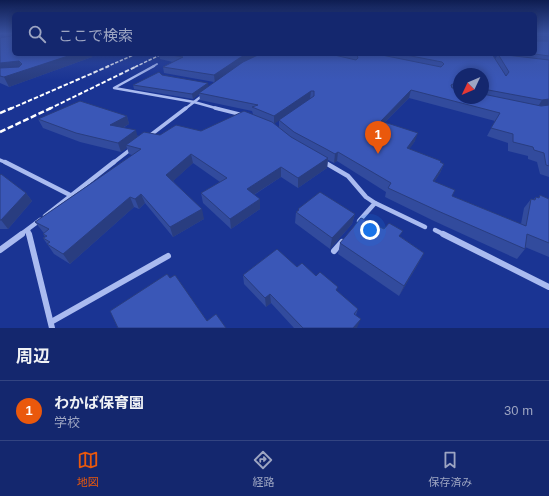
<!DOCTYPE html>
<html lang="ja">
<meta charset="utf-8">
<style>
body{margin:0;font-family:Arial,"Noto Sans JP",sans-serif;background:#1d2f73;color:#f1f3f6}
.compass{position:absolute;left:453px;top:68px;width:36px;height:36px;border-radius:50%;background:#14276e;box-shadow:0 2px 6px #0003;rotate:226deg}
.you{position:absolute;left:370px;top:230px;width:14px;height:14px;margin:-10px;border:3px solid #fff;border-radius:50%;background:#1a73e8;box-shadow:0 0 0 6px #1a73e833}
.badge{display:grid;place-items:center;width:26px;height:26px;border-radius:50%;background:#ea580c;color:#fff;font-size:13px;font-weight:700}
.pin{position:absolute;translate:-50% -33px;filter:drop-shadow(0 1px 2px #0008)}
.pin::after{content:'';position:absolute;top:21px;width:14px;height:12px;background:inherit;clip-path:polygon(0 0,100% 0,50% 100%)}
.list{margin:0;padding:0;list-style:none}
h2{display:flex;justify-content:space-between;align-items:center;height:52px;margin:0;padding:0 16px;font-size:17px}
h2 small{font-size:13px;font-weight:400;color:#9da5c2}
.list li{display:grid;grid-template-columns:26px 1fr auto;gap:12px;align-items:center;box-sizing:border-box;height:60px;padding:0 16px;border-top:1px solid #334481}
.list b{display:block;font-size:15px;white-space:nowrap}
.list p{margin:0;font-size:13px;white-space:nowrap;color:#9da5c2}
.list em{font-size:13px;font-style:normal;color:#9da5c2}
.icon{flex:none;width:22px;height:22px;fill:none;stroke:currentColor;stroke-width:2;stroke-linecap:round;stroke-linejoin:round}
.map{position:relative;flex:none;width:549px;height:328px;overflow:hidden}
.search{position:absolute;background:#14276e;box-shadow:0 2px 6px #0003;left:12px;right:12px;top:12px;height:44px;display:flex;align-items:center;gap:10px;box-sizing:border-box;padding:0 14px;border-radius:6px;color:#9da5c2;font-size:15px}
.sheet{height:112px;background:#14276e}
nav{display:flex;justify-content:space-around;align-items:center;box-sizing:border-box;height:56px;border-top:1px solid #334481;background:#14276e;font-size:11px;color:#9da5c2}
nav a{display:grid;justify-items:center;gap:2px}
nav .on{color:#ea580c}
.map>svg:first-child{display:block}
</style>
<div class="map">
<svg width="549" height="328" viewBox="0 0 549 328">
<rect width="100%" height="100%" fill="#1a3493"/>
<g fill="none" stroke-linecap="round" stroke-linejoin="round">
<path stroke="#aabbf0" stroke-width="2" d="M 152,67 L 157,64"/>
<g stroke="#aabbf0" stroke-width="2.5">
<path d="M 154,66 L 114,88 L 194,102 L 219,109"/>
<path d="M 185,109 L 203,95"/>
</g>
<g stroke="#aabbf0" stroke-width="3.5">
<path d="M 215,108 L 243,115"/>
<path d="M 148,137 L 186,108"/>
<path d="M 0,160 L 7,163"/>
<path d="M 324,162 L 326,163"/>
<path d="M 113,163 L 131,149"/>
</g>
<g stroke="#aabbf0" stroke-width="4.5">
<path d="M 5,162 L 70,195"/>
<path d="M 324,162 L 348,176 L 366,197 L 375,203 L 359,221"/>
<path d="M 375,203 L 425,227"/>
<path d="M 45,216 L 114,162"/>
<path d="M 28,230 L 29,235"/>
<path d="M 435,230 L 445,235"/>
<path d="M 20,235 L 40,220"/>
</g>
<g stroke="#aabbf0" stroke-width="6">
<path d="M 29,234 L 52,328"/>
<path d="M 443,234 L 549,287"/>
<path d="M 0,250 L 22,234"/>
<path d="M 334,251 L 342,242"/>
<path d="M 51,322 L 168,256"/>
</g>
<g stroke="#fff" stroke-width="1.5" stroke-dasharray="3.5 1.5" stroke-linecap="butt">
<path d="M 106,67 L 136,54"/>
<path d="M 135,67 L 162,54"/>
</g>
<g stroke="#fff" stroke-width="2" stroke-dasharray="4.5 2" stroke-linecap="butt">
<path d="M 10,109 L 109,66"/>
<path d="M 49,109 L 137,66"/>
</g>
<g stroke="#fff" stroke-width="2.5" stroke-dasharray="6 2.5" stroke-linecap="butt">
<path d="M 0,113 L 12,108"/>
<path d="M 0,132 L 51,108"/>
</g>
</g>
<g fill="#324b9d" fill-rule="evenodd">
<path d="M 0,34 L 14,34 L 92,57 L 9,87 L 0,83 ZM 0,35 L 1,35 L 8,37 L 2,38 Z"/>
<path d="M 535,34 L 549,34 L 549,177 L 540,174 L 537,162 L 528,159 L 528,156 L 508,151 L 508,143 L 487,136 L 495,121 L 409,98 L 385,122 L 415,141 L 409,149 L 444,164 L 440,173 L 434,182 L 452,196 L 521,224 L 524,208 L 531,199 L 534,199 L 536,197 L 538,198 L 540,195 L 549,199 L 549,257 L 525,247 L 525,249 L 517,259 L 434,221 L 385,197 L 386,192 L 337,161 L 334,163 L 328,160 L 327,168 L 298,188 L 281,177 L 254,195 L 260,199 L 260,209 L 231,229 L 203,203 L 201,193 L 220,182 L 193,163 L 173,181 L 204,219 L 173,237 L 145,203 L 139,209 L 134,207 L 70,264 L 54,254 L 43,238 L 45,237 L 43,234 L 44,233 L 43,232 L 35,222 L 132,155 L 129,154 L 127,148 L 121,152 L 80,142 L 43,128 L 38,119 L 127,116 L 129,124 L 123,128 L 138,136 L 160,135 L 201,131 L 253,114 L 252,111 L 200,100 L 199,94 L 193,99 L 134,89 L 133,85 L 162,75 L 209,86 L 214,82 L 164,73 L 163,67 L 173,62 L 160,59 L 159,54 L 492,54 L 495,59 L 497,56 L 494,55 L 494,54 L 535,54 ZM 459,74 L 483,74 L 483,98 L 459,98 ZM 279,120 L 279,128 L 274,124 Z"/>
<path d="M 0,175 L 26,193 L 32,201 L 8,229 L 0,229 Z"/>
<path d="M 298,209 L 355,214 L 352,224 L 330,249 L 295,223 L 296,212 L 298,211 Z"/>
<path d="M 401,237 L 424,253 L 418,264 L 399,296 L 338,254 L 340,243 Z"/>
<path d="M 297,267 L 316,276 L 337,291 L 358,309 L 356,315 L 357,328 L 294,328 L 271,303 L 266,307 L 244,284 L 243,275 Z"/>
</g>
<g fill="#293d80">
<path d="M 74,54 L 91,54 L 92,57 L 9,87 L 4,77 Z"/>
<path d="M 249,54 L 263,54 L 215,83 L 214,75 L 241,57 Z"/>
<path d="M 19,61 L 24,70 L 0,72 L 0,63 Z"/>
<path d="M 208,83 L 209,87 L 199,93 L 199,94 L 193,99 L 192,94 Z"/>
<path d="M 411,90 L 409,98 L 378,129 L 381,121 Z"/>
<path d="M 311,91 L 310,99 L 274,124 L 274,116 Z"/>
<path d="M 549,99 L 549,106 L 537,108 L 542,100 Z"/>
<path d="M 127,116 L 129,124 L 113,133 L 110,125 Z"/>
<path d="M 136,130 L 138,139 L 126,145 L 127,148 L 121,152 L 118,143 Z"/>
<path d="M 418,133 L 415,141 L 404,157 L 407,148 Z"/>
<path d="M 338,152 L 337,161 L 334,163 L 335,154 Z"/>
<path d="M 191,154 L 193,163 L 169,185 L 166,175 Z"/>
<path d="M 328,158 L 327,168 L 298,188 L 298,178 Z"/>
<path d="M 444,164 L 440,173 L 429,190 L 433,181 Z"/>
<path d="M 281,167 L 281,177 L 247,199 L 247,189 Z"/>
<path d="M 26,193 L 32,201 L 8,229 L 1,220 Z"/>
<path d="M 141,194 L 145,203 L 139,209 L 135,199 Z"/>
<path d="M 130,197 L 134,207 L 70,264 L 63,254 Z"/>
<path d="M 260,199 L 260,209 L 231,229 L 230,219 Z"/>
<path d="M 202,209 L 204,219 L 173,237 L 170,227 Z"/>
<path d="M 355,214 L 352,224 L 330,249 L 332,238 Z"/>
<path d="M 424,253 L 418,264 L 399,296 L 404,286 Z"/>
<path d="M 270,294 L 271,303 L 266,307 L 265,298 Z"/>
<path d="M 361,319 L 357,328 L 353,328 Z"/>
</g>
<g fill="#3a57b7" stroke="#293d80">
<path d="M 12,34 L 14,34 L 14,54 L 74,54 L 4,77 L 0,76 L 0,68 L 19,67 L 22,64 L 19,61 L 0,63 L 0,38 L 11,36 Z"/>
<path d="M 535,34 L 549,34 L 549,37 L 538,36 L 535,38 L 537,41 L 549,41 L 549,56 L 535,54 Z"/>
<path d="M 165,54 L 249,54 L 241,57 L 214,75 L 163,67 L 183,57 Z"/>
<path d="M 260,54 L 330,54 L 356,60 L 358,58 L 357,55 L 351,54 L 377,54 L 441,67 L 444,64 L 442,62 L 401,54 L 492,54 L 506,76 L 509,72 L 498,54 L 549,60 L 549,99 L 542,100 L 483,89 L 483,74 L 459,74 L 459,84 L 455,83 L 451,85 L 452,88 L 459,88 L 459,98 L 483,98 L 483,94 L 541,106 L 549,105 L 549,166 L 546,165 L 544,153 L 534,150 L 533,147 L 513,142 L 513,134 L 491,128 L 500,113 L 411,90 L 381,121 L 418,133 L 407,148 L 441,161 L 440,162 L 444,164 L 433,181 L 455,190 L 452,196 L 526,226 L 531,199 L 535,200 L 536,197 L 539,198 L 540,195 L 549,199 L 549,243 L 527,234 L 525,249 L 438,211 L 388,188 L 391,183 L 338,152 L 335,154 L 326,149 L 294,132 L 279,120 L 314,96 L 314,91 L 311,91 L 274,116 L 252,107 L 258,105 L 199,93 L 243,62 Z"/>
<path d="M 159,72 L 162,75 L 208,83 L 192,94 L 133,85 Z"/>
<path d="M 80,101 L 127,116 L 110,125 L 136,130 L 118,143 L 76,133 L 38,119 Z"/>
<path d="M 244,111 L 272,122 L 291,137 L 328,158 L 298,178 L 281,167 L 247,189 L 260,199 L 230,219 L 201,193 L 227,178 L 191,154 L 166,175 L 202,209 L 170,227 L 141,194 L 135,199 L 130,197 L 63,254 L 47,244 L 50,242 L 43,238 L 47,236 L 43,234 L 49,229 L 35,222 L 141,149 L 126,145 L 144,132 L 160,135 L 176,125 L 201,131 Z"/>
<path d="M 1,174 L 26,193 L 1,220 L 0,220 L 0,175 Z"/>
<path d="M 320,192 L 355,214 L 332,238 L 296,212 L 299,210 L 298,209 Z"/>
<path d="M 361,218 L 384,229 L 389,223 L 403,231 L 399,236 L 424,253 L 404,286 L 340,243 Z"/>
<path d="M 277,249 L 297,267 L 302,263 L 316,276 L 320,272 L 338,287 L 336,290 L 358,309 L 354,314 L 361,319 L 353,328 L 303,328 L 270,294 L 265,298 L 243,275 Z"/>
<path d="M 167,274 L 170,278 L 175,275 L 207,321 L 216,314 L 226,328 L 118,328 L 110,311 Z"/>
</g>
<linearGradient id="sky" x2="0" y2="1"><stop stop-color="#0e1d51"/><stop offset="0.42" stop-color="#38509e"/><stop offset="1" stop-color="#38509e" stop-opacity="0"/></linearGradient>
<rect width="549" height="80" fill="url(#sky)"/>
</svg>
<svg class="compass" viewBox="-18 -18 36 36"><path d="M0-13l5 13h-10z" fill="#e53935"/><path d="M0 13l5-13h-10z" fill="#9da5c2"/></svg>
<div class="you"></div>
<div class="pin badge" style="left:378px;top:154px">1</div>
<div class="search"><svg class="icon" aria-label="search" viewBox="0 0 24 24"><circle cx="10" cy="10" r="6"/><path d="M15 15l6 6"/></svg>ここで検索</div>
</div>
<section class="sheet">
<h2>周辺<small></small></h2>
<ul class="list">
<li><span class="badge">1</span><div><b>わかば保育園</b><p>学校</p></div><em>30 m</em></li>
</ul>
</section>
<nav>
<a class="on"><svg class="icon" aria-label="map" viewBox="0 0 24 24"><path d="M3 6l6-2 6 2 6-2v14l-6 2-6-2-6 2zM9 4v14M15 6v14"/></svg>地図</a>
<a><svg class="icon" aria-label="directions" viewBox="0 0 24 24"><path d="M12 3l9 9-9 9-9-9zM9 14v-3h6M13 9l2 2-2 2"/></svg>経路</a>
<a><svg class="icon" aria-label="saved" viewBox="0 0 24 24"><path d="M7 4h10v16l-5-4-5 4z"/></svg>保存済み</a>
</nav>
